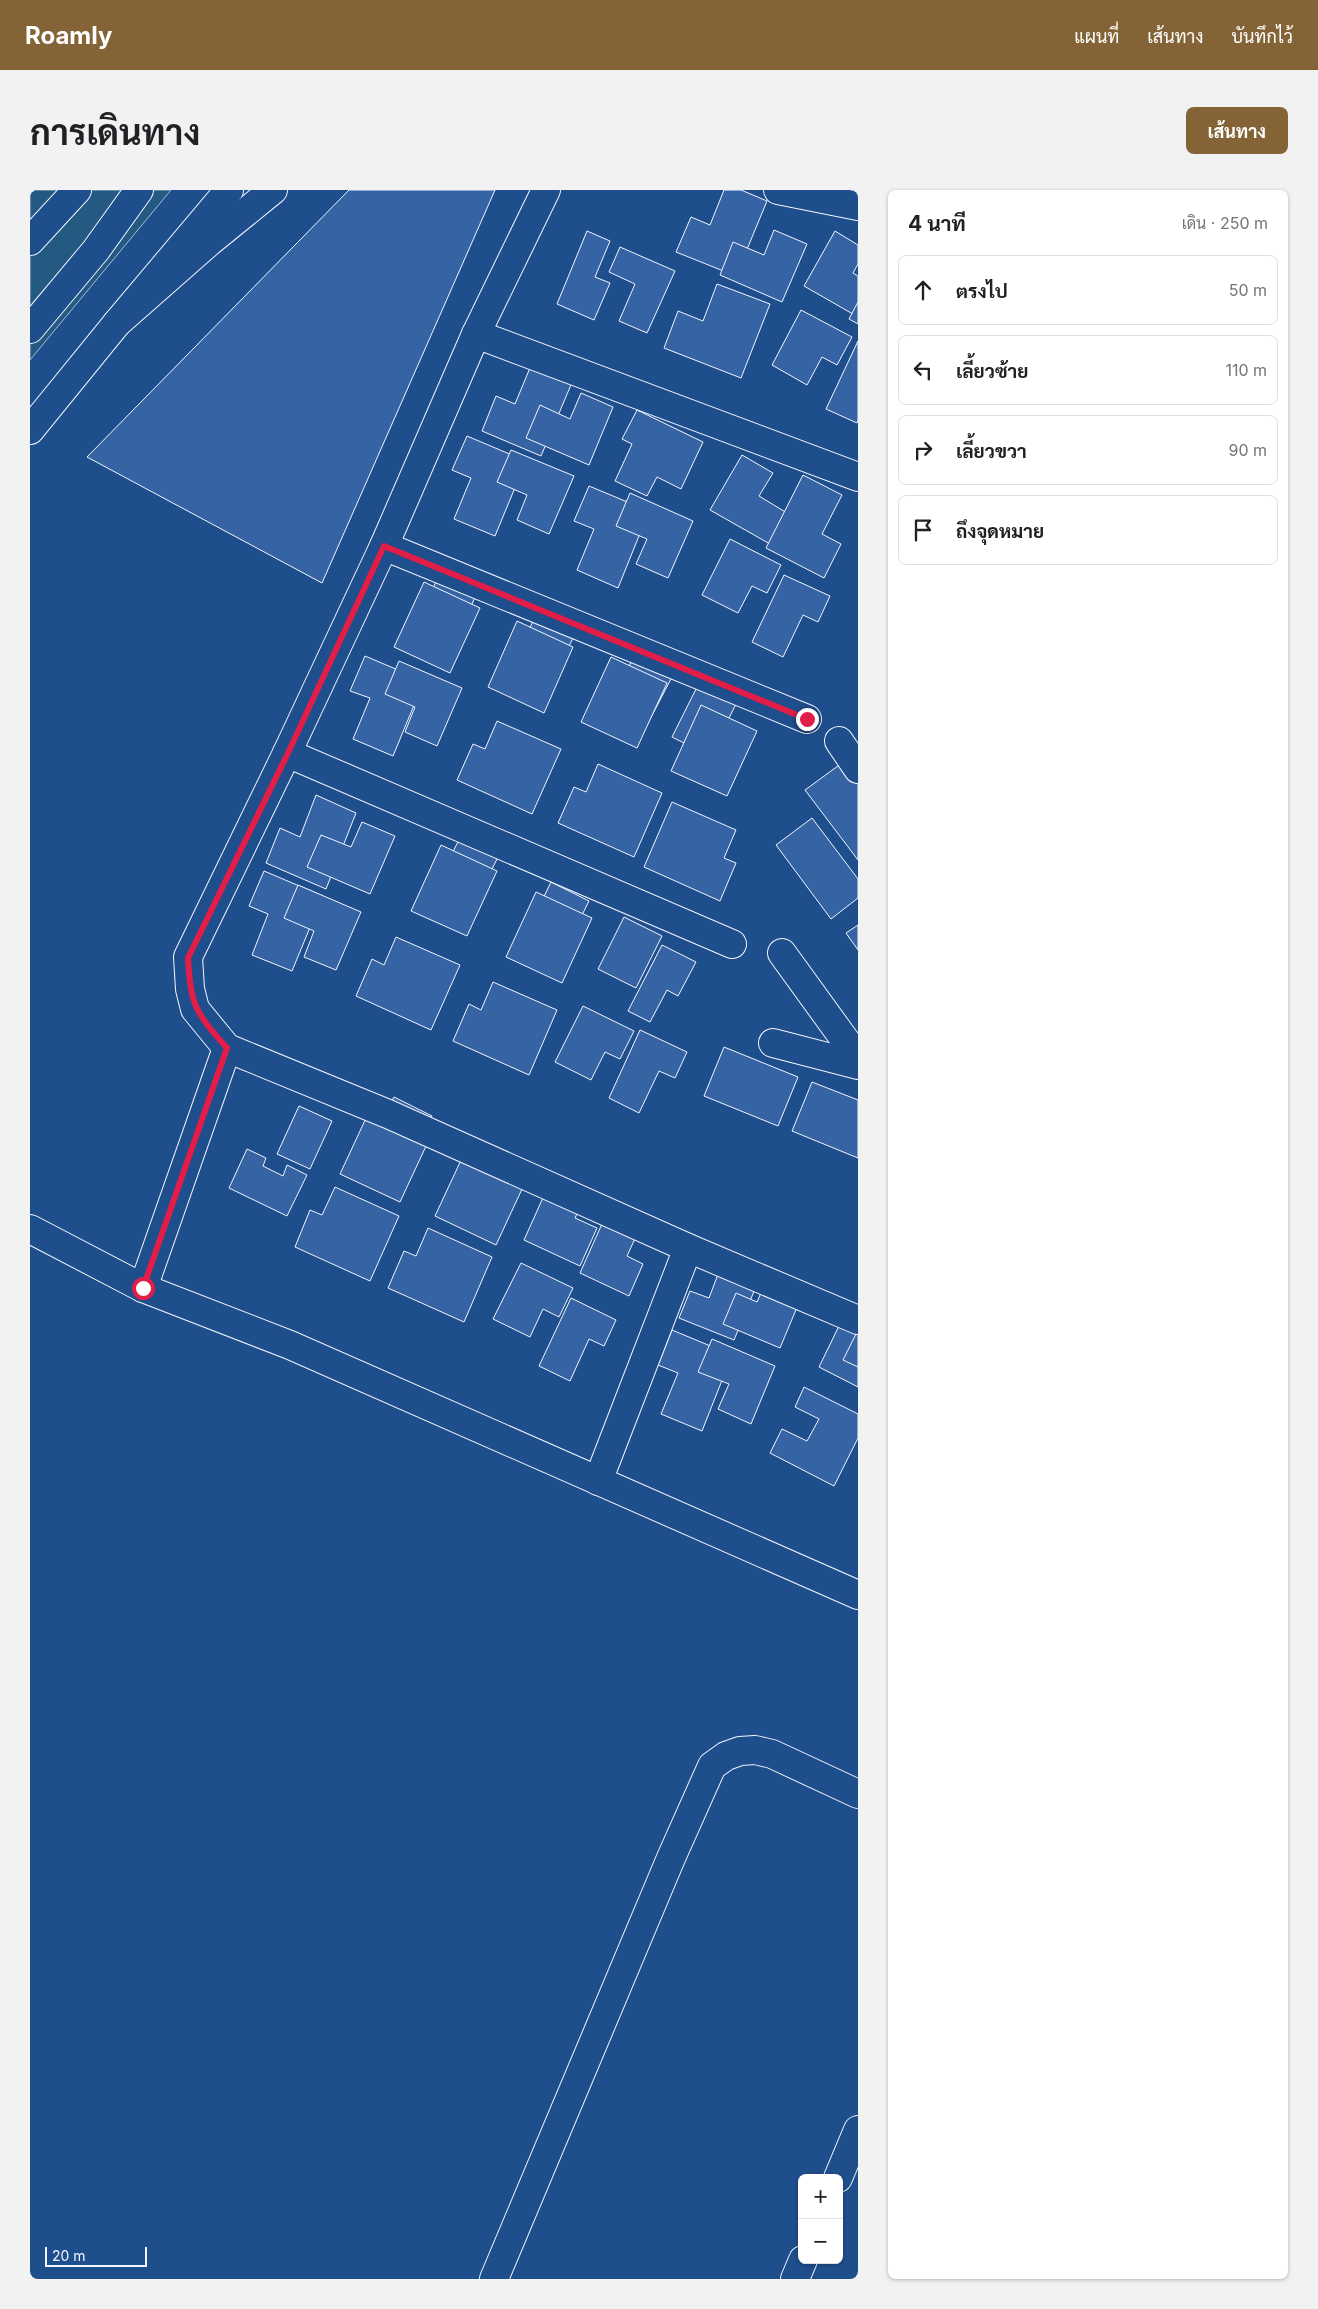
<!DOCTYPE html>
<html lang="th">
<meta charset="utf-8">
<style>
body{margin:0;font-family:Inter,Sarabun,sans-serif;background:#f2f2f2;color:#202124}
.controls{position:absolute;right:15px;bottom:15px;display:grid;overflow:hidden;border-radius:8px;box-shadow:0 1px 4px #0004}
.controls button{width:45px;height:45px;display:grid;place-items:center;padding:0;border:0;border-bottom:1px solid #e0e0e0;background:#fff;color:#202124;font:25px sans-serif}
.scale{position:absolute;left:15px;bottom:12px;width:102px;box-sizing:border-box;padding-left:5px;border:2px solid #f2f6ff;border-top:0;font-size:14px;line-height:18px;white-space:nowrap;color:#f2f6ff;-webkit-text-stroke:4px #1f4e8c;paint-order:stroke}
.stop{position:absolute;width:15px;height:15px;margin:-11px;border:4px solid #e11d48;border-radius:50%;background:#fff}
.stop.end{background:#e11d48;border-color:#fff;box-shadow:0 1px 5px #0008}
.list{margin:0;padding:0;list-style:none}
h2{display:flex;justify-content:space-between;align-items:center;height:65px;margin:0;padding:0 20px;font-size:21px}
h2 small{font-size:16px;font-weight:400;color:#757577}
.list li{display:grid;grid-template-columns:32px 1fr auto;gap:15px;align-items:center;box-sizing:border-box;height:70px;margin:0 10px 10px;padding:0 10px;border:1px solid #e0e0e0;border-radius:8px}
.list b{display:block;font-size:19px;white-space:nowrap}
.list em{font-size:16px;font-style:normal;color:#757577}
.icon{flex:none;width:28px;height:28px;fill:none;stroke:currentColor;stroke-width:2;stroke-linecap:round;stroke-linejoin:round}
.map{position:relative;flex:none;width:828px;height:2089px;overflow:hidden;border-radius:8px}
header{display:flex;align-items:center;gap:30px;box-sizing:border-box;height:70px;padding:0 25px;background:#846436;color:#fff}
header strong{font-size:24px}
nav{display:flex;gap:28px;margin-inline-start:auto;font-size:18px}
.intro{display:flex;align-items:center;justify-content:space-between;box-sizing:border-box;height:120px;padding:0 30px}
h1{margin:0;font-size:35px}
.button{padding:12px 22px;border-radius:8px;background:#846436;color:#fff;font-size:18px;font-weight:700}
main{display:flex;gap:30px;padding:0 30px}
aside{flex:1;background:#fff;border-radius:8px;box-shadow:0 1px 4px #0004}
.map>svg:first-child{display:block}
</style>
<header>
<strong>Roamly</strong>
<nav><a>แผนที่</a><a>เส้นทาง</a><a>บันทึกไว้</a></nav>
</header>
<div class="intro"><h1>การเดินทาง</h1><a class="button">เส้นทาง</a></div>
<main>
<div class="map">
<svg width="828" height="2089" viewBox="0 0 828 2089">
<rect width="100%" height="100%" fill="#1f4e8c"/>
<path fill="#245a82" stroke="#a8bbd7" d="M 0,0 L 141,0 L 0,170 Z"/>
<g fill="#3563a3" stroke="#f2f6ff">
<path d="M 319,0 L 465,0 L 292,393 L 57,267 Z"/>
<path d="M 694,0 L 711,0 L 737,11 L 706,86 L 646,62 L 661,27 L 680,35 Z"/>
<path d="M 744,40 L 777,54 L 752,112 L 690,85 L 703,52 L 734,65 Z"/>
<path d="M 557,41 L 580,51 L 565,87 L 580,93 L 564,130 L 527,114 Z"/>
<path d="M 805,41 L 828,55 L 828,74 L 823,83 L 828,86 L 828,127 L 774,96 Z"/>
<path d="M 590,57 L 645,81 L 617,143 L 589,131 L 605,94 L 579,82 Z"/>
<path d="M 687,94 L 740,114 L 711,188 L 634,158 L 648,121 L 673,131 Z"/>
<path d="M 828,112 L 828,134 L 819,129 Z"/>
<path d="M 771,120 L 822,147 L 807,175 L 792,167 L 777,195 L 742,175 Z"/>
<path d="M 828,151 L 828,230 L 827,233 L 796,219 Z"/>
<path d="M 502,173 L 543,190 L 511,266 L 452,241 L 466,206 L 485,214 Z"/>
<path d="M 551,203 L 583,217 L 559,275 L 496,248 L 510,215 L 540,229 Z"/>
<path d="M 607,220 L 673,252 L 651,299 L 627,287 L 617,306 L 585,291 L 602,254 L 592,249 Z"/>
<path d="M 437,246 L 496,271 L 465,346 L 424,329 L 441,288 L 422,280 Z"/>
<path d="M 481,260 L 544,286 L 519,344 L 487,330 L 497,305 L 467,292 Z"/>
<path d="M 712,265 L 743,283 L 729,306 L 757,323 L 740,354 L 680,320 Z"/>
<path d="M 773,285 L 812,305 L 792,344 L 811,354 L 794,388 L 736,358 Z"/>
<path d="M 559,296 L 619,321 L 588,398 L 547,380 L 564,339 L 544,331 Z"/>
<path d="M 600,303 L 663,331 L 638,388 L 606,374 L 617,349 L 586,336 Z"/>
<path d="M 700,349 L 751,375 L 737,403 L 722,396 L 708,423 L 672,405 Z"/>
<path d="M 409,385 L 447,403 L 423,455 L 385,438 Z"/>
<path d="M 754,385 L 800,406 L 788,432 L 773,425 L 753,467 L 722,452 Z"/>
<path d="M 394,392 L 450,418 L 420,483 L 364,457 Z"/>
<path d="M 506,425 L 545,444 L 519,496 L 481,477 Z"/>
<path d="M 487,431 L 543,457 L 514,523 L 458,497 Z"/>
<path d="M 335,466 L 394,491 L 363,566 L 323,549 L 340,508 L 320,501 Z"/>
<path d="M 604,466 L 643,485 L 616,537 L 579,518 Z"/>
<path d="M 581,467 L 637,493 L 607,558 L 551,532 Z"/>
<path d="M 369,471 L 432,498 L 407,556 L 375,542 L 385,517 L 355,504 Z"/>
<path d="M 668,495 L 706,514 L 680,566 L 642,547 Z"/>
<path d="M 671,515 L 727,541 L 697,606 L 641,581 Z"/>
<path d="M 467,531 L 531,559 L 502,624 L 427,590 L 443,554 L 455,559 Z"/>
<path d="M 812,573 L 828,594 L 828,670 L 775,600 Z"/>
<path d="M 568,574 L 632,603 L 604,667 L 528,633 L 544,597 L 556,602 Z"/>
<path d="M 286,605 L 326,623 L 296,699 L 236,673 L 250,638 L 270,647 Z"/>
<path d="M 642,612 L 706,640 L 694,668 L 706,673 L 690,711 L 614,677 Z"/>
<path d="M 782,628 L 828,689 L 828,708 L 801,729 L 746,655 Z"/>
<path d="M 332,632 L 365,646 L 340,704 L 277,677 L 291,645 L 321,657 Z"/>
<path d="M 430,648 L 468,667 L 442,719 L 403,700 Z"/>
<path d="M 411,655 L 467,681 L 437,746 L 381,721 Z"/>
<path d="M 234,681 L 293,706 L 262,781 L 222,765 L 238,724 L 219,716 Z"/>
<path d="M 521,692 L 559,711 L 533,763 L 496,744 Z"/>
<path d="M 268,695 L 331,722 L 306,780 L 274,767 L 284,741 L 254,728 Z"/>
<path d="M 506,702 L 562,728 L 532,793 L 476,767 Z"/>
<path d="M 594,727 L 632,746 L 606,798 L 568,779 Z"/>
<path d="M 828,735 L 828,760 L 816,743 Z"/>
<path d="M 366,747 L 430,775 L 401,840 L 326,806 L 342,769 L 354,775 Z"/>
<path d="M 632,755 L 666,772 L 648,806 L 637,800 L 620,832 L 598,821 Z"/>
<path d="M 463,792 L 527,820 L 499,885 L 423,851 L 439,814 L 451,820 Z"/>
<path d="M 553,816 L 604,841 L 590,869 L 575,862 L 561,890 L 525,872 Z"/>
<path d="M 610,840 L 657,862 L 645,888 L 629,881 L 609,923 L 579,908 Z"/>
<path d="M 694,857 L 768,887 L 748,936 L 674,906 Z"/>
<path d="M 782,892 L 828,910 L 828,968 L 762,941 Z"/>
<path d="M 364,907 L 402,926 L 376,978 L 338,959 Z"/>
<path d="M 269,916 L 302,931 L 280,979 L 247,964 Z"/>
<path d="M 337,926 L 397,954 L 370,1012 L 310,984 Z"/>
<path d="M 459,954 L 497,973 L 471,1026 L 433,1006 Z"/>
<path d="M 217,959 L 236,968 L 233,976 L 253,986 L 257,975 L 277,985 L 257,1026 L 199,998 Z"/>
<path d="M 432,968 L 493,997 L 466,1055 L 405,1026 Z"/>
<path d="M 305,997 L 369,1026 L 340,1091 L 265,1057 L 280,1020 L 292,1025 Z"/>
<path d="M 516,1001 L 550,1017 L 545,1028 L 567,1038 L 550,1076 L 494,1050 Z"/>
<path d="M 575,1027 L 608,1042 L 597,1066 L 613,1074 L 599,1106 L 550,1083 Z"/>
<path d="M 398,1038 L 462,1067 L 434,1132 L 358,1098 L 374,1061 L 386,1066 Z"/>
<path d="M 491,1073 L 543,1098 L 529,1127 L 513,1119 L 500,1147 L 463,1129 Z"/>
<path d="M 690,1079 L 727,1094 L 704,1150 L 649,1128 L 660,1101 L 679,1108 Z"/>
<path d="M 734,1096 L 770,1110 L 750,1158 L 693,1134 L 706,1103 L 727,1112 Z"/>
<path d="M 541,1108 L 586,1130 L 574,1156 L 559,1149 L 540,1191 L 509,1176 Z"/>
<path d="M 809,1136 L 828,1145 L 828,1197 L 789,1177 Z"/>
<path d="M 642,1140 L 702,1165 L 672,1241 L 631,1224 L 648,1183 L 628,1175 Z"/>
<path d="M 828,1140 L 828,1177 L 813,1170 Z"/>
<path d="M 682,1149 L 745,1176 L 721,1234 L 688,1219 L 699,1194 L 668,1182 Z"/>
<path d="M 774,1197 L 828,1224 L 828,1248 L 804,1296 L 740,1263 L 752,1239 L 777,1251 L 789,1229 L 765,1217 Z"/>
</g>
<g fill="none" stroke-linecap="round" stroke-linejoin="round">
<defs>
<g id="minor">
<path d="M 516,0 L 446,144 L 354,356 L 257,563 L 158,767 L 160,799 L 165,819 L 197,858 L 358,924 L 658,1058 L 828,1130"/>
<path d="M 748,0 L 828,16"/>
<path d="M 446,144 L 828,287"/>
<path d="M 354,356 L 777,529"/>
<path d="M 809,551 L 828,579"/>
<path d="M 257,563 L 702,754"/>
<path d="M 752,763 L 828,868"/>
<path d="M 743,853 L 828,875"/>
<path d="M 0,1039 L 113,1098 L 260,1155 L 828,1405"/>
<path d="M 113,1098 L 197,858"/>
<path d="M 568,1291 L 658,1058"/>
<path d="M 808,1988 L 828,1940"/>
<path d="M 464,2089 L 641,1668 L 682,1576 L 696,1566 L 710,1561 L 725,1560 L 742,1564 L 828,1604"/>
<path d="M 765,2089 L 773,2070"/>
</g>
<path id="secondary" d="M 0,240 L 87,133 L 179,52 L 243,0"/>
<g id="motorway">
<path d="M 0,51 L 47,0"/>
<path d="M 87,133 L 199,0"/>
<path d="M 0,139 L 66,60 L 109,0"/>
</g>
</defs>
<use href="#minor" stroke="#f2f6ff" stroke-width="30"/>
<use href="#secondary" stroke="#f2f6ff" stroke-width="30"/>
<use href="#motorway" stroke="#f2f6ff" stroke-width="30"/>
<use href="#minor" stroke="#1f4e8c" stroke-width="28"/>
<use href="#secondary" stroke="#1f4e8c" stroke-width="28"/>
<use href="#motorway" stroke="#1f4e8c" stroke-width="28"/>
</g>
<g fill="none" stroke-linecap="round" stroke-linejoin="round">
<path stroke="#e11d48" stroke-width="6" d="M 113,1098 L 197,858 C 165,822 161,816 158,768 L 258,563 L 354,356 L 777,529"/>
</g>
</svg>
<div class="controls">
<button>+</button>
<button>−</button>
</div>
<div class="scale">20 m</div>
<div class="stop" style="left:113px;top:1098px"></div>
<div class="stop end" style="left:777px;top:529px"></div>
</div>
<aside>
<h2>4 นาที<small>เดิน · 250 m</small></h2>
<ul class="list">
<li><svg class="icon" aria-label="ahead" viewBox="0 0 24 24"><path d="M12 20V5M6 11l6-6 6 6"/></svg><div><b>ตรงไป</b></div><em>50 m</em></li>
<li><svg class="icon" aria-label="left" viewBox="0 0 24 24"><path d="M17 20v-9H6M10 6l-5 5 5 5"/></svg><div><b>เลี้ยวซ้าย</b></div><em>110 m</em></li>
<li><svg class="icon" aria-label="right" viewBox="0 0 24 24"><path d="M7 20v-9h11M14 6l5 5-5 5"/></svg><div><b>เลี้ยวขวา</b></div><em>90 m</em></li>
<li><svg class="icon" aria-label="arrive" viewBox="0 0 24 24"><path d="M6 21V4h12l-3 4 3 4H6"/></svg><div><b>ถึงจุดหมาย</b></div></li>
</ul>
</aside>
</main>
